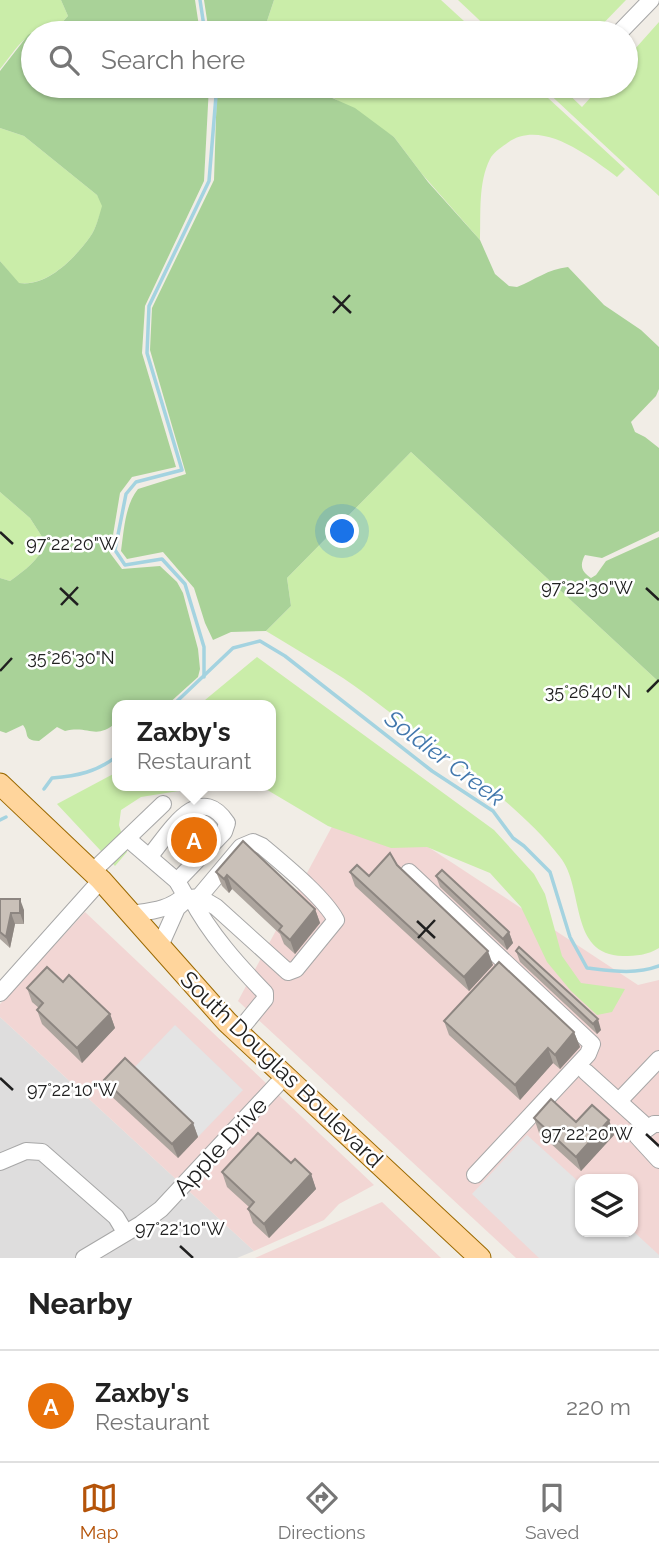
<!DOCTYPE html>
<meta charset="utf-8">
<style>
body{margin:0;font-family:Raleway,sans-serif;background:#f2f2f2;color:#222}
.controls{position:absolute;right:21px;bottom:21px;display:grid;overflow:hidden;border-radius:14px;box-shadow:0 2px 5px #0004}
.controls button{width:63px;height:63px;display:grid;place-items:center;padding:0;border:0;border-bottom:2px solid #e0e0e0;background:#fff;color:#222;font:35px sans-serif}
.you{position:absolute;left:343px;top:532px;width:24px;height:24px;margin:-18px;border:5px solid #fff;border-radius:50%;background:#1a73e8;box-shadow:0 0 0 10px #1a73e833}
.badge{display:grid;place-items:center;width:46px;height:46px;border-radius:50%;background:#b45309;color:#fff;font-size:23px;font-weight:700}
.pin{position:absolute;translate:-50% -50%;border:4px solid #fff;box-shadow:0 2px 7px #0006}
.popup{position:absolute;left:112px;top:700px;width:164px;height:91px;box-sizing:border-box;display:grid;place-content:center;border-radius:14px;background:#fff;filter:drop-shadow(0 2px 5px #0005);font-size:23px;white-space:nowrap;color:#767676}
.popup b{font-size:26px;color:#222}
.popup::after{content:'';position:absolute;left:50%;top:100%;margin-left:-14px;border:14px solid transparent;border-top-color:#fff}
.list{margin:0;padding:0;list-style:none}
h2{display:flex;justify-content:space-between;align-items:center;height:91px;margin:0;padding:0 28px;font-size:30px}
h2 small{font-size:23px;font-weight:400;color:#767676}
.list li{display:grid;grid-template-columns:46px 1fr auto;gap:21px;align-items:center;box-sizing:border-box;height:112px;padding:0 28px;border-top:2px solid #e0e0e0}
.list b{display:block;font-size:26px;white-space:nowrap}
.list p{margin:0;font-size:23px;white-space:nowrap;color:#767676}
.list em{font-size:23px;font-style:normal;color:#767676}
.icon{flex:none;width:38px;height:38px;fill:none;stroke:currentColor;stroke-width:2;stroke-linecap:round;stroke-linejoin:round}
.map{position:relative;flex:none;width:659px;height:1258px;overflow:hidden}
.search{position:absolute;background:#fff;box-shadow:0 2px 5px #0004;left:21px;right:21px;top:21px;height:77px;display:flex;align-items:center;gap:18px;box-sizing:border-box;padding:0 24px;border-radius:38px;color:#767676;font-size:26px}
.sheet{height:203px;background:#fff}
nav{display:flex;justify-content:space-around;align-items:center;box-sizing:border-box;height:98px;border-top:2px solid #e0e0e0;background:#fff;font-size:19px;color:#767676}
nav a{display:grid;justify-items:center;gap:4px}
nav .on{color:#b45309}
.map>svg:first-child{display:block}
</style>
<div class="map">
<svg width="659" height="1258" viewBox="0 0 659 1258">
<rect width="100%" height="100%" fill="#f1ede6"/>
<path fill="#dedddd" d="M 0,1017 L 254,1251 L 237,1258 L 0,1258 Z"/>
<g fill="#f2d6d4" fill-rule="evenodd">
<path d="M 349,795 L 638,985 L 659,980 L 659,1258 L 516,1258 L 238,1001 ZM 580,1179 L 633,1179 L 633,1232 L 580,1232 Z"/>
<path d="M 85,912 L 374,1185 L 339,1204 L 324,1220 L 254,1251 L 0,1017 L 0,1004 Z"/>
<path d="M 382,1202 L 441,1258 L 255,1258 Z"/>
</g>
<g fill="#caeda9">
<path d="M 0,0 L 61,0 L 68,16 L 58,27 C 27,27 18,47 0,69 Z"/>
<path d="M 274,0 L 441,0 L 477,33 L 269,33 L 267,21 Z"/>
<path d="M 458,0 L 626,0 L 594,33 L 493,33 Z"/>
<path d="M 659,22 L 659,196 L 543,88 L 546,86 L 560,86 L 582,107 L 601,86 L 626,86 L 626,59 Z"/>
<path d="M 305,86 L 535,86 L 625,169 L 617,177 C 589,156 540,117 506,144 C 500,148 493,153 490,159 C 478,183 481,213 480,240 L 422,174 L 394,137 L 332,97 Z"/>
<path d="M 0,128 L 24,136 L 97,195 L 103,206 C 99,216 96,229 90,237 C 74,259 47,287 18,283 L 0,261 Z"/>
<path d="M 411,452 L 659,682 L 659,948 C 648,955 636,956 623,956 C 568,955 585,888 560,857 C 527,815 476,776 433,745 C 403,723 374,699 343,678 C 318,662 292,647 266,631 L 291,606 L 287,578 Z"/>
<path d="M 0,492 L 30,518 L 46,543 C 39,560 25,570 10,581 L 0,578 Z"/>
<path d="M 257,657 L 494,830 L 534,874 L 545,894 L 562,956 L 581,983 L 625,989 L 612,1012 L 597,1015 L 571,991 L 547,962 L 521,907 L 490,873 L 427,847 L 391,848 L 328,826 L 264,788 L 227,786 L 271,786 L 271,705 L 199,705 Z"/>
<path d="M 117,772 L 117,786 L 210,786 L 141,797 L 121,810 L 119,825 L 127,852 L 115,866 L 57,804 Z"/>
</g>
<g fill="#a9d298">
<path d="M 61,0 L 195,0 L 200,33 L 33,33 L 33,86 L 209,86 L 204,181 L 145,306 L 142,353 L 176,467 L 132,477 L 120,493 L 110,553 L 122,569 L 160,566 L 177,582 L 183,593 L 198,649 L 200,669 L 198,677 L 167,705 L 117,705 L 117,722 C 95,741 90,725 65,731 L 57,727 L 39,741 C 22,740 30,734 23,725 L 6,733 L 0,731 L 0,578 L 10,581 C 25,570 39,560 46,543 L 30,518 L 0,492 L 0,261 L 19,283 C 47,287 74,259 90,237 C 96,229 99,216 102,206 L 97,195 L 24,136 L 0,128 L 0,71 L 28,35 L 42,27 L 58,27 L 68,16 Z"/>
<path d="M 204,0 L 274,0 L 267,21 L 269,33 L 209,33 Z"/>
<path d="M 217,86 L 305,86 L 355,108 L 394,137 L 428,182 L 480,240 L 495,274 L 509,286 L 517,287 C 535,280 548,269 568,267 L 604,305 L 641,330 L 659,347 L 659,389 L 656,396 L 631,422 L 635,432 L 645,437 L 659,448 L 659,531 L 602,558 L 585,555 C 579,566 582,572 591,578 L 596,575 L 606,561 L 659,537 L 659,682 L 411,452 L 287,578 L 291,606 L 266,631 L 231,632 L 213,640 L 205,623 L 194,588 L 163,552 L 127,559 L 121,551 C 124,530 125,505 138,489 L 186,474 L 150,350 L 152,308 L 214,180 Z"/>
</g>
<g fill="#e4e4e4">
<path d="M 175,1025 L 243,1090 L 198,1137 L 130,1072 Z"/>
<path d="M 527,1135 L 580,1183 L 580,1232 L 633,1231 L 659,1255 L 659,1258 L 539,1258 L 472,1194 Z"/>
</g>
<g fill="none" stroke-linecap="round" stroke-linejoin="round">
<g stroke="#a4d3e0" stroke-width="3.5">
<path d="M 200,0 L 205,33"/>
<path d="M 204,677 L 204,647 L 185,584 L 162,559 L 125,565 L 115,550 L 126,494 L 136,482 L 182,470 L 147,353 L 149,306 L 209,181 L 216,96 L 214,86"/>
<path d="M 173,705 L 233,648 L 260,641 L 285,656 L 432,771 L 493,811 L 513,838 L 524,846 L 550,872 L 570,937 L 587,968 C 612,971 635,975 659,966"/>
<path d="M 44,789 L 52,778 C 77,776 97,772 117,756"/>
<path d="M 0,820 L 6,817"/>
</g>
<defs>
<g id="minor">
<path d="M 619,33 L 651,0"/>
<path d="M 128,839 L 177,881 L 185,895 C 170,910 151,911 131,914"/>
<path d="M 150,856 C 169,833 199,780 227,823 L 224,832 L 177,881"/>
<path d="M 92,872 L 163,804"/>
<path d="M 409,872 L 592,1044 L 588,1054 L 475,1175"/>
<path d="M 199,897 L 241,847 L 253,842 L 262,846 C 283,864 323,896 336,920 L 296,969 L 288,972 L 216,907 L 199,897 L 191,898 C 210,934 237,964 265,993 L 265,999 L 238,1032"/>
<path d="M 160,946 L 177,908 L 186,900"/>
<path d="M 0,993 L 101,880"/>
<path d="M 586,1072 L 648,1128"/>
<path d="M 619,1101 L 659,1059"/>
<path d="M 659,1124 L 654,1124 L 637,1136 L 659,1160"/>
<path d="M 0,1162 L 26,1151 L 42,1152 L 116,1217 L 125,1232"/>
<path d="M 84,1258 L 141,1224 L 161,1209 L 284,1077"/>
</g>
<path id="major" d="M 0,784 L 101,880 L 227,1022 L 480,1258"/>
</defs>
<use href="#minor" stroke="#a7a7a7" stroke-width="18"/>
<use href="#major" stroke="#9b6900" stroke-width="23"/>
<use href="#minor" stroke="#fff" stroke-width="16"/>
<use href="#major" stroke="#ffd59c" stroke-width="21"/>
</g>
<g fill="#ada59e">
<path d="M 243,841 L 315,909 L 320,923 L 295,954 L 284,944 L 280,934 L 232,889 L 229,893 L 222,886 L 216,872 Z"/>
<path d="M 397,865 L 493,965 L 469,991 L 355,886 L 350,872 L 369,876 Z"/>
<path d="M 436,876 L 509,932 L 513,943 L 507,950 L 440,887 Z"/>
<path d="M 0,899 L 24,910 L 24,924 L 15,924 L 10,948 L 0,939 Z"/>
<path d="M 516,951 L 601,1030 L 597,1034 L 520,962 Z"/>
<path d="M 63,982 L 110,1014 L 115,1028 L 82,1063 L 42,1024 L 37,1010 L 39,1008 L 32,1002 L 27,988 Z"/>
<path d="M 444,1021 L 574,1032 L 580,1047 L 560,1069 L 553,1063 L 520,1100 L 449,1035 Z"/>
<path d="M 104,1080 L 193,1123 L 198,1137 L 178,1158 L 109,1094 Z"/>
<path d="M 534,1118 L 576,1122 L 609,1120 L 614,1135 L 581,1171 L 539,1133 Z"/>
<path d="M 291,1163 L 311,1174 L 316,1189 L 269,1238 L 253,1223 L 248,1209 L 249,1207 L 227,1187 L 222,1172 Z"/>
</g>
<g fill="#8d8681">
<path d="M 227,875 L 232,889 L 229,893 L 224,879 Z"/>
<path d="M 20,899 L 24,910 L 24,924 L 20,913 Z"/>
<path d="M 315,909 L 320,923 L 295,954 L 290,940 Z"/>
<path d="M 11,913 L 15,924 L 10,948 L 6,937 Z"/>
<path d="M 509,932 L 513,943 L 507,950 L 503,939 Z"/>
<path d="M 488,951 L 493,965 L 469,991 L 464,977 Z"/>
<path d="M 110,1014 L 115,1028 L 82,1063 L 77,1048 Z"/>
<path d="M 598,1019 L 601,1030 L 597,1034 L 593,1024 Z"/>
<path d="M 574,1032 L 580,1047 L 560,1069 L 555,1055 Z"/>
<path d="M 548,1048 L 553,1063 L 520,1100 L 515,1085 Z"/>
<path d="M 609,1120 L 614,1135 L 581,1171 L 576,1157 Z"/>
<path d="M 193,1123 L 198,1137 L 178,1158 L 172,1144 Z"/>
<path d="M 311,1174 L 316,1189 L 269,1238 L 264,1224 Z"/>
</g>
<g fill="#c9c0b8" stroke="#8d8681" stroke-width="2">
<path d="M 243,841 L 315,909 L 290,940 L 279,930 L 282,926 L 227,875 L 224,879 L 216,872 Z"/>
<path d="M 390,853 L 397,865 L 488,951 L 464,977 L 350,872 L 357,865 L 369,876 Z"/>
<path d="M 442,870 L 509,932 L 503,939 L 436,876 Z"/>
<path d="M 0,899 L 20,899 L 20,913 L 11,913 L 6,937 L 0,932 Z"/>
<path d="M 519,947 L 598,1019 L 593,1024 L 516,951 Z"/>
<path d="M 499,962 L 574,1032 L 555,1055 L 548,1048 L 515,1085 L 444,1021 Z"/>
<path d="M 47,967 L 63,982 L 69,975 L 110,1014 L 77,1048 L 37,1010 L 43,1003 L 27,988 Z"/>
<path d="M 125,1058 L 193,1123 L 172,1144 L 104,1080 Z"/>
<path d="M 551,1099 L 576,1122 L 592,1105 L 609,1120 L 576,1157 L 534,1118 Z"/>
<path d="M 258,1133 L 291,1163 L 295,1159 L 311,1174 L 264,1224 L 248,1209 L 254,1202 L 222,1172 Z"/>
</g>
<path fill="none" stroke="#202020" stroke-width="2.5" d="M 333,296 L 351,313M 333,313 L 350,295M 0,532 L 13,544M 60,588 L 78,605M 646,588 L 659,600M 61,605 L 78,587M 0,671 L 12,658M 647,692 L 659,680M 417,921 L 435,938M 418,938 L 435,920M 0,1078 L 13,1090M 646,1134 L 659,1146M 180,1246 L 193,1258"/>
<g text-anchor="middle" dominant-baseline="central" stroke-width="5" stroke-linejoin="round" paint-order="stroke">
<g font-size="23" fill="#202020" stroke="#fff">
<text transform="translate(282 1069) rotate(44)">South Douglas Boulevard</text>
<text transform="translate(220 1146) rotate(-47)">Apple Drive</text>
</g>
<g font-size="24" font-style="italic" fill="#4378ad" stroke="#fff">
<text transform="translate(445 758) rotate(37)">Soldier Creek</text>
</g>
</g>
<g font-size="18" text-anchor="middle" fill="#202020" stroke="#fff" stroke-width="5" stroke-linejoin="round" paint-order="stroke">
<text x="72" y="550">97°22'20"W</text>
<text x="587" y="594">97°22'30"W</text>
<text x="71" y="664">35°26'30"N</text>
<text x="588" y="698">35°26'40"N</text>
<text x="72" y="1096">97°22'10"W</text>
<text x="587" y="1140">97°22'20"W</text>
<text x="180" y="1235">97°22'10"W</text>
</g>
</svg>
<div class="controls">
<button><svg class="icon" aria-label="layers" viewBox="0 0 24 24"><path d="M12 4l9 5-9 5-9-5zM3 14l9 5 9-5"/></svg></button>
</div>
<div class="you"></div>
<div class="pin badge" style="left:194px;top:840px;background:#e8710a">A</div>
<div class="popup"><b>Zaxby's</b>Restaurant</div>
<div class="search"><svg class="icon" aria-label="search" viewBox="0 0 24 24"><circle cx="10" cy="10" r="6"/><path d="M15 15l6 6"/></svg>Search here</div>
</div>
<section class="sheet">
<h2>Nearby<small></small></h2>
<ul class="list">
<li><span class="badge" style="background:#e8710a">A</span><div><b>Zaxby's</b><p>Restaurant</p></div><em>220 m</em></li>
</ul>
</section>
<nav>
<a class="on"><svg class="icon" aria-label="map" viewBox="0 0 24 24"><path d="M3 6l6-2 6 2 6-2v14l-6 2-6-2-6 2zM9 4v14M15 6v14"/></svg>Map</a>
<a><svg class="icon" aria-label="directions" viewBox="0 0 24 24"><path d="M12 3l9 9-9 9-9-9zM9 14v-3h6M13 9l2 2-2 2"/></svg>Directions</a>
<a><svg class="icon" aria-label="saved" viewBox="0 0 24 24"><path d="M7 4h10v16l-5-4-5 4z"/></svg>Saved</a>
</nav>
